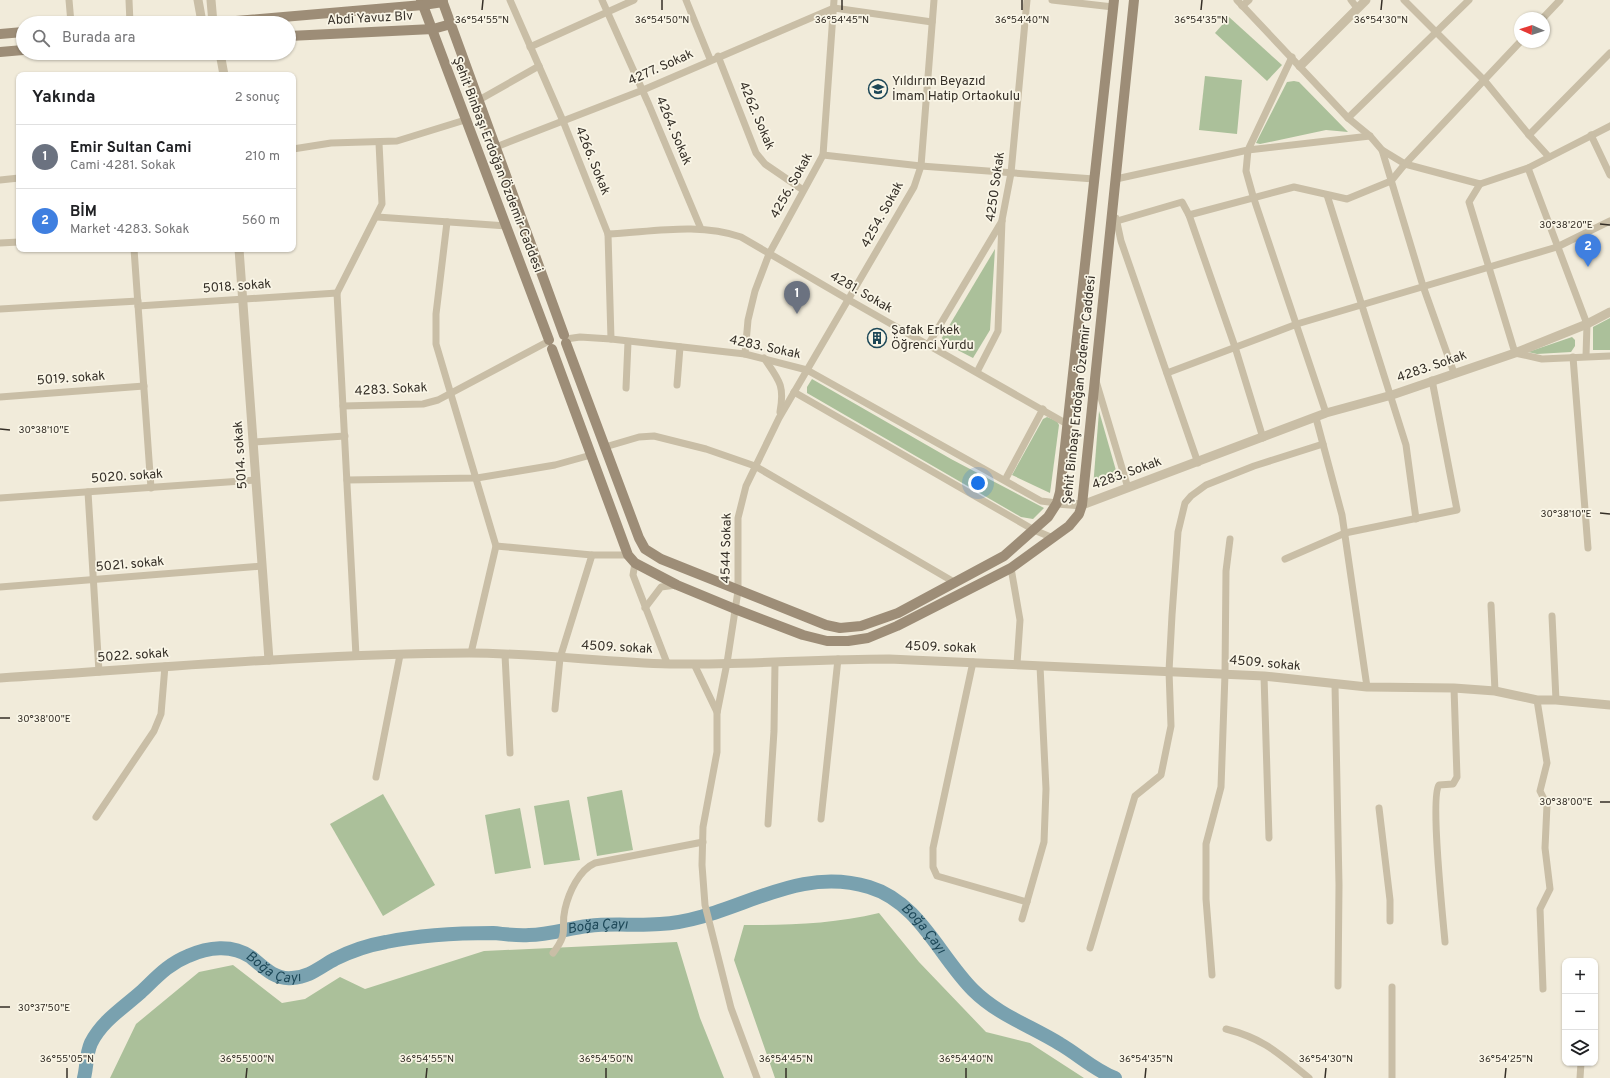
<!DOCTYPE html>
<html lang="tr">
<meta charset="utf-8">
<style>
body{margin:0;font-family:Overpass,sans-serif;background:#f2f2f2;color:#202124}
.controls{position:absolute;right:12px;bottom:12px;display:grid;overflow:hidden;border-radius:8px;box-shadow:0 1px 3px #0004}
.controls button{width:36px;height:36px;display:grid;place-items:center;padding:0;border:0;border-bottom:1px solid #e0e0e0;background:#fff;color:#202124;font:20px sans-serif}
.compass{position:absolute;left:1514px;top:12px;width:36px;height:36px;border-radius:50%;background:#fff;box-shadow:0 1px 3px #0004;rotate:273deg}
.you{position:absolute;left:978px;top:483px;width:14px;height:14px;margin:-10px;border:3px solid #fff;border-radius:50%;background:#1a73e8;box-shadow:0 0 0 6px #1a73e833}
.badge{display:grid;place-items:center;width:26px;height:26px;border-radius:50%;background:#1c4757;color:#fff;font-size:13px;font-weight:700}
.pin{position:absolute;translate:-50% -33px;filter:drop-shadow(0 1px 2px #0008)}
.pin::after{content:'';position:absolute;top:21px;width:14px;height:12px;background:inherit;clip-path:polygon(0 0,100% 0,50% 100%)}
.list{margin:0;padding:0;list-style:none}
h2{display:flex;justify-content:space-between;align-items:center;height:52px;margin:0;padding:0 16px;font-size:17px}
h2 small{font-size:13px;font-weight:400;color:#757577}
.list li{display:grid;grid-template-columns:26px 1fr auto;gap:12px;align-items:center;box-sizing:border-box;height:64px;padding:0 16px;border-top:1px solid #e0e0e0}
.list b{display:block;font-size:15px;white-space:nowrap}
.list p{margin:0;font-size:13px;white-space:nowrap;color:#757577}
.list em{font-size:13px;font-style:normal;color:#757577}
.icon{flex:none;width:22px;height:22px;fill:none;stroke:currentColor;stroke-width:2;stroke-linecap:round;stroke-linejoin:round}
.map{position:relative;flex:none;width:1610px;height:1078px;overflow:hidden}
.search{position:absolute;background:#fff;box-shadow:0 1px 3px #0004;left:16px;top:16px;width:280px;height:44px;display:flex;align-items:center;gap:10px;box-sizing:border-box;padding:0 14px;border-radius:22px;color:#757577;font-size:15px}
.panel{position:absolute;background:#fff;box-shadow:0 1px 3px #0004;left:16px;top:72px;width:280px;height:180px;border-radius:8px}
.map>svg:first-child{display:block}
</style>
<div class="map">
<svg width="1610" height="1078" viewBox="0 0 1610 1078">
<rect width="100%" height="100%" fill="#f1ebda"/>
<g fill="#abc09a">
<path d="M 1229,17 L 1282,65 L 1267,81 L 1215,33 Z"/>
<path d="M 1205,76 L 1242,80 L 1237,134 L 1199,130 Z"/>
<path d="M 1294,81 L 1299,82 L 1348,132 L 1326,130 L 1260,144 L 1256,143 L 1287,82 Z"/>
<path d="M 995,249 L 990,330 L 973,358 L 940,341 Z"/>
<path d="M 1610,318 L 1610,350 L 1593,350 L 1593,327 Z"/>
<path d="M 1572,337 L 1575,340 L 1575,346 L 1571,352 L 1537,354 L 1528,352 Z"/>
<path d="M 812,379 L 951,459 L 1044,508 L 1033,519 L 1021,517 L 807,393 L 807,387 Z"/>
<path d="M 1099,411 L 1119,481 L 1093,488 Z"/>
<path d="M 1047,417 L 1057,421 L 1059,425 L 1050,493 L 1012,475 L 1043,419 Z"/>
<path d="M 622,790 L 633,850 L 597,856 L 587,797 Z"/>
<path d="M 383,794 L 435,885 L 383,916 L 330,824 Z"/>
<path d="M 569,800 L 580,860 L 544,865 L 534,806 Z"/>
<path d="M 520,808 L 531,868 L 495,874 L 485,815 Z"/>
<path d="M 879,913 L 919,962 L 986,1032 L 1030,1043 L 1084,1078 L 775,1078 L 734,960 L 744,925 C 789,925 834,924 879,913 Z"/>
<path d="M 677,942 L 700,1018 L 724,1078 L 110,1078 L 136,1024 L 199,972 L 233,965 L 282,1003 L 305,999 L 340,977 L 365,989 L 484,951 Z"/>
</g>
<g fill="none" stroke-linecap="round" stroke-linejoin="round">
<path stroke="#79a1af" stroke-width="14" id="s1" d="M 84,1078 C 87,1066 86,1054 91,1043 C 102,1021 123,1008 141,992 C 156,978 168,964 188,956 C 208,947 232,944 251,957 C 263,967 275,980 292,978 C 310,977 320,967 335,959 C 351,951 369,945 386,942 C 420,935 459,933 493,933 C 505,934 517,936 529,935 C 549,935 569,928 588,926 C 612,923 636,926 660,924 C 733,920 792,864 869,887 C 919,902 939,956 973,990 C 998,1015 1031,1026 1060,1044 C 1079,1055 1094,1070 1115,1078"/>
<g stroke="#c9bea6" stroke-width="7">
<path d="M 69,0 L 71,23"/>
<path d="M 129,0 L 130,23"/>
<path d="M 510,0 L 563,121 L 608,234 L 611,339"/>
<path d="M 602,0 L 649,105 L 701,229"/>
<path d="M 686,0 L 710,59"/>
<path d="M 1052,0 L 1113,7"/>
<path d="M 1237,0 L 1348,118 L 1370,136 L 1382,150 L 1405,164 L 1480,184 L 1528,168 L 1610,126"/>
<path d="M 1351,0 L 1357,8"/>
<path d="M 1404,0 L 1484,80 L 1529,135 L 1549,157"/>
<path d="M 1242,6 L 1249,0"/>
<path d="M 1543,18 L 1560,0"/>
<path d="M 530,47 L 634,0"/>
<path d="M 718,56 L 756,153 L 765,164 L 803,190"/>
<path d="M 479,100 L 539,66"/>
<path d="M 1348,118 L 1469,0"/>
<path d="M 1529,135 L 1610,53"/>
<path d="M 1591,135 L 1610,175"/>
<path d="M 496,147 L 643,90 L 834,8 L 932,22"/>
<path d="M 293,149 L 331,143 L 397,141 L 465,120"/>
<path d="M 1382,150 L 1423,286 L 1454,373"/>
<path d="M 823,155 L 921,166 L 1094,179"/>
<path d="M 1528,168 L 1587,324 L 1586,356"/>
<path d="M 1116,179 L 1248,150 L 1292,57"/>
<path d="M 0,180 L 19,178"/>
<path d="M 1480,184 L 1469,202 L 1515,353 L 1542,359 L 1610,356"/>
<path d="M 1327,195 L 1406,445 L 1416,519"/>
<path d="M 1189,215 L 1294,187 L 1347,199 L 1391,181 L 1405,164 L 1520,42"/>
<path d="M 377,217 L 507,226"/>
<path d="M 1116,218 L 1121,241 L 1198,463"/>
<path d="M 1117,221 L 1182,202 L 1189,215 L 1235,347 L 1263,438"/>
<path d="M 447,222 L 436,314 L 436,344 L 496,546 L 471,653"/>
<path d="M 608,234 C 651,232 699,222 741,237 L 849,300 L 1067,424"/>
<path d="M 0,243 L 19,242"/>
<path d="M 134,249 L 151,488"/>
<path d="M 138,306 L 337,293"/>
<path d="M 0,309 L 138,301"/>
<path d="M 566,339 L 580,337 L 611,339 L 745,354 L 807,370 L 1041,501 L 1057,503"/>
<path d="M 928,345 L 1002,221"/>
<path d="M 745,354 L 748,320 L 755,291 L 769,254 L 823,155 L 834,0"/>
<path d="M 1573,357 L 1588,548"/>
<path d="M 764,358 C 779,380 785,385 780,412"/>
<path d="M 977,372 L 998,331 L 1002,220 L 1011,173 L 1027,0"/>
<path d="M 1167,373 L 1297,324 L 1557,247 L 1610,221"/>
<path d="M 1096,381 L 1128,488"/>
<path d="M 677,385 L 680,347"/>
<path d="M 626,388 L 628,342"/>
<path d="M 794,392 L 1034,530 L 1053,538"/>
<path d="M 0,397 L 144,386"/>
<path d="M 343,406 L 423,404 L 438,400 L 549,341"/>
<path d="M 1326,413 L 1253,196 L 1246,171 L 1248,150 L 1370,136"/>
<path d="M 1316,418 L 1342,515 L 1367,687"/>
<path d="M 253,442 L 345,436"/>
<path d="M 605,447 L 639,437 L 654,436 L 706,449 L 755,466 L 954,582"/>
<path d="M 347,480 L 477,478 L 555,465 L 591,455"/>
<path d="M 1005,480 L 1043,409"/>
<path d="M 88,492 L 99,672"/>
<path d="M 0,498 L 256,480"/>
<path d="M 496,546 L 592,555 L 628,555"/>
<path d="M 1285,559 L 1345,533 L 1457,510 L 1432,380"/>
<path d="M 635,563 L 633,575 L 667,663"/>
<path d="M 1011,568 L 1020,620 L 1017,664"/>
<path d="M 0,587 L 262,566"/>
<path d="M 1491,605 L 1495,691"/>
<path d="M 645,608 L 661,587 L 676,585"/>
<path d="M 1552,616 L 1556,700"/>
<path d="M 505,655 L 510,753"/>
<path d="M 356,656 L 337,293 L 382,204 L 379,143"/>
<path d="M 973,662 L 933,848 L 933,867 L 937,876 L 1027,902"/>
<path d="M 694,664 L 717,712"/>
<path d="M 1264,676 L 1269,838"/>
<path d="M 1335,685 L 1339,885 L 1338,986"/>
<path d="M 1537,700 L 1547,763 L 1540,791 L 1547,805 L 1545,848 L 1550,889 L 1540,909 L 1543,989"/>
<path d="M 555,709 L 560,658 L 592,555"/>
<path d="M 376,777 L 400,655"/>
<path d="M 1379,808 L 1390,900 L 1390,921"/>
<path d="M 96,817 L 154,731 L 161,714 L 165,666"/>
<path d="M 821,819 L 838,659"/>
<path d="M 768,824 L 774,731 L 775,663"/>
<path d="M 1022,919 L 1044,842 L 1046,789 L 1040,666"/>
<path d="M 1445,942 C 1443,919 1430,797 1439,785 L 1453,784 L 1457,777 L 1454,688"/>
<path d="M 1090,948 L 1135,796 L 1161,775 L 1171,726 L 1169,671 L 1172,615 L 1178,532 L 1185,503 L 1191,496 L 1206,485 L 1254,466 L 1323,444"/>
<path d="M 553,953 C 570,931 560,930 565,909 C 569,892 579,870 595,863 L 703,842"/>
<path d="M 1212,975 L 1206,899 L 1206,844 L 1221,787 L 1225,674 L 1226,571 L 1230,539"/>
<path d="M 1226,1029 C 1265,1039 1279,1054 1309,1078"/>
<path d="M 757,1078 L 731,1008 L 705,905 L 702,865 L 703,827 L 717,752 L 717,713 L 727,663 L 738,591 L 738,518 L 746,486 L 779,418 L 914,187 L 921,166 L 934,0"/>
<path d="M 1392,1078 L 1392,987"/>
<path d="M 1580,1078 L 1581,1063"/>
</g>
<g stroke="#c9bea6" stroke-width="9">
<path d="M 198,0 L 202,22"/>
<path d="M 211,0 L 213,23"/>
<path d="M 220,53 L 224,75"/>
<path d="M 1300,66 L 1366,0"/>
<path d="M 239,249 L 269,660"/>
<path d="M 1057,503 L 1082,505 L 1326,413 L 1392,395 L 1515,353 L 1587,324 L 1610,312"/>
<path d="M 0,678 C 156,668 312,654 469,653 C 535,653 603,662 670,664 C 743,665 815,659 889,659 L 1264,676 L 1367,687 L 1454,688 L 1495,691 L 1537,700 L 1556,700 L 1610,705"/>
</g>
<g stroke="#9d8d77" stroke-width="10">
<path d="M 421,0 C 463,114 507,226 549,340"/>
<path d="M 442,0 L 564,335"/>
<path d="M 181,23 L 207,21 L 213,23"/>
<path d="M 213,23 L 423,5 L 443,2"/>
<path d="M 0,34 L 23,32"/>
<path d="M 289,36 L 433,29 L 451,24"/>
<path d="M 0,52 L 23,50"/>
<path d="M 566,343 L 639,538 L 645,549 L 661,559 L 826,625 L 840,628 L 861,626 L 898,613 L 1004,556 L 1048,517 L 1057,503 L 1060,492 L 1114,0"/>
<path d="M 552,349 L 628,555 L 635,563 L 677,585 L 735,609 L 803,635 L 827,641 L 848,641 L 868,638 L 897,626 L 1011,568 L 1069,526 L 1079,514 L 1082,505 L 1134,0"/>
</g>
</g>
<path fill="none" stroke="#352f27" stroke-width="1.5" d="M 482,10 L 483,0M 662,10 L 662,0M 842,10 L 842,0M 1022,10 L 1022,0M 1201,10 L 1202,0M 1381,10 L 1382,0M 1600,224 L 1610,225M 0,429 L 10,430M 1600,513 L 1610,514M 0,718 L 10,718M 1600,802 L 1610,802M 0,1007 L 10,1007M 67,1078 L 67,1068M 246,1078 L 247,1068M 426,1078 L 427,1068M 606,1078 L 606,1068M 786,1078 L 786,1068M 966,1078 L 966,1068M 1145,1078 L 1146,1068M 1325,1078 L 1326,1068M 1505,1078 L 1506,1068"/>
<defs>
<symbol id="school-ring" viewBox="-11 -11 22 22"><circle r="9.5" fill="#f9f5e6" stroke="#1c4757" stroke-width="1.5"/><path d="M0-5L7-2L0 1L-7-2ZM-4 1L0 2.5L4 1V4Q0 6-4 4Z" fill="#1c4757"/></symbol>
<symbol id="building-ring" viewBox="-11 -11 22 22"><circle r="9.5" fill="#f9f5e6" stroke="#1c4757" stroke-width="1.5"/><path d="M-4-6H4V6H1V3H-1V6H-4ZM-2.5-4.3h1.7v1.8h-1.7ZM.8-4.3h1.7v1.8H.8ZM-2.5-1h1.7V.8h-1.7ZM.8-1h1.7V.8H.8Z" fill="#1c4757"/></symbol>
</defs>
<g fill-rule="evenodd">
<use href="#school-ring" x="867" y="78" width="22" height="22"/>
<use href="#building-ring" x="866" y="327" width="22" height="22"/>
</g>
<g text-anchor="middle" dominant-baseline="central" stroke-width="3.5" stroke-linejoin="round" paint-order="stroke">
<g font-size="13" fill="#352f27" stroke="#f9f5e6">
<text transform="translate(370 19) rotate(-3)">Abdi Yavuz Blv</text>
<text transform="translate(661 68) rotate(-24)">4277. Sokak</text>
<text transform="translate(756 116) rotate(67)">4262. Sokak</text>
<text transform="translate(673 131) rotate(67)">4264. Sokak</text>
<text transform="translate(592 161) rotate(68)">4266. Sokak</text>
<text transform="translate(497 165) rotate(69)">Şehit Binbaşı Erdoğan Özdemir Caddesi</text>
<text transform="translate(792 186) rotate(-61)">4256. Sokak</text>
<text transform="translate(996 187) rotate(-82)">4250 Sokak</text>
<text transform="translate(883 215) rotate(-61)">4254. Sokak</text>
<text transform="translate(237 287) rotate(-4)">5018. sokak</text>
<text transform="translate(861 293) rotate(30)">4281. Sokak</text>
<text transform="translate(765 348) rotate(12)">4283. Sokak</text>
<text transform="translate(1432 367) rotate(-19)">4283. Sokak</text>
<text transform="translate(71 379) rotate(-4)">5019. sokak</text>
<text transform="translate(391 390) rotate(-3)">4283. Sokak</text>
<text transform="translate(1080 390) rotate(-84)">Şehit Binbaşı Erdoğan Özdemir Caddesi</text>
<text transform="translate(241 455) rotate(-94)">5014. sokak</text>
<text transform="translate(1127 474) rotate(-20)">4283. Sokak</text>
<text transform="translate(127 477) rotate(-4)">5020. sokak</text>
<text transform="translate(727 548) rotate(-89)">4544 Sokak</text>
<text transform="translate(130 565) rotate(-5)">5021. sokak</text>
<text transform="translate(617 648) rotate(3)">4509. sokak</text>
<text transform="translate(941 648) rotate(2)">4509. sokak</text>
<text transform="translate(133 656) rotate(-4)">5022. sokak</text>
<text transform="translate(1265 664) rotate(5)">4509. sokak</text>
</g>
<g font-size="13" fill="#352f27" stroke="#f9f5e6" text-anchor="start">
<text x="892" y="82">Yıldırım Beyazıd<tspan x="892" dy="15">İmam Hatip Ortaokulu</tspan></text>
<text x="891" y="331">Şafak Erkek<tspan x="891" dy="15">Öğrenci Yurdu</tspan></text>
</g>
<g font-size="14" font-style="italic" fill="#1c4757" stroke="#f9f5e6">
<text stroke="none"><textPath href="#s1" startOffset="595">Boğa Çayı</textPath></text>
<text stroke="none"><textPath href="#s1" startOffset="943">Boğa Çayı</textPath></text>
<text stroke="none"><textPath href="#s1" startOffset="259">Boğa Çayı</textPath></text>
</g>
</g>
<g font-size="10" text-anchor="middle" fill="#352f27" stroke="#f9f5e6" stroke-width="3.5" stroke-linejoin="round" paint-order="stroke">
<text x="482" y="23">36°54'55"N</text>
<text x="662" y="23">36°54'50"N</text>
<text x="842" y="23">36°54'45"N</text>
<text x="1022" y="23">36°54'40"N</text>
<text x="1201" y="23">36°54'35"N</text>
<text x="1381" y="23">36°54'30"N</text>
<text x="1566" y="228">30°38'20"E</text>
<text x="44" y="433">30°38'10"E</text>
<text x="1566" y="517">30°38'10"E</text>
<text x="44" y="722">30°38'00"E</text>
<text x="1566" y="805">30°38'00"E</text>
<text x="44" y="1011">30°37'50"E</text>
<text x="67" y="1062">36°55'05"N</text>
<text x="247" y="1062">36°55'00"N</text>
<text x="427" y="1062">36°54'55"N</text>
<text x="606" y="1062">36°54'50"N</text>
<text x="786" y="1062">36°54'45"N</text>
<text x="966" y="1062">36°54'40"N</text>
<text x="1146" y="1062">36°54'35"N</text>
<text x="1326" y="1062">36°54'30"N</text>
<text x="1506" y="1062">36°54'25"N</text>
</g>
</svg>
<div class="controls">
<button>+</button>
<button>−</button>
<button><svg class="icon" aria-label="layers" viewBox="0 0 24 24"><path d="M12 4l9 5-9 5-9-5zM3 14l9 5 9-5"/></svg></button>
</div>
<svg class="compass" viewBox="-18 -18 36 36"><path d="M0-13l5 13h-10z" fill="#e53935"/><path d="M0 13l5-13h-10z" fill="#757577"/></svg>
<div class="you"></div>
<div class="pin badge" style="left:797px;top:314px;background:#6b7280">1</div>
<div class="pin badge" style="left:1588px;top:267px;background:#3f7fe0">2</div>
<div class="search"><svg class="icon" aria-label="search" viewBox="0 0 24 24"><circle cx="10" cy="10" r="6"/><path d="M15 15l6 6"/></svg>Burada ara</div>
<section class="panel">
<h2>Yakında<small>2 sonuç</small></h2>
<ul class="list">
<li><span class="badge" style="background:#6b7280">1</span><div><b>Emir Sultan Cami</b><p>Cami · 4281. Sokak</p></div><em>210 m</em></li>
<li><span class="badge" style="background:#3f7fe0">2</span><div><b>BİM</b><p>Market · 4283. Sokak</p></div><em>560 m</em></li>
</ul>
</section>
</div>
